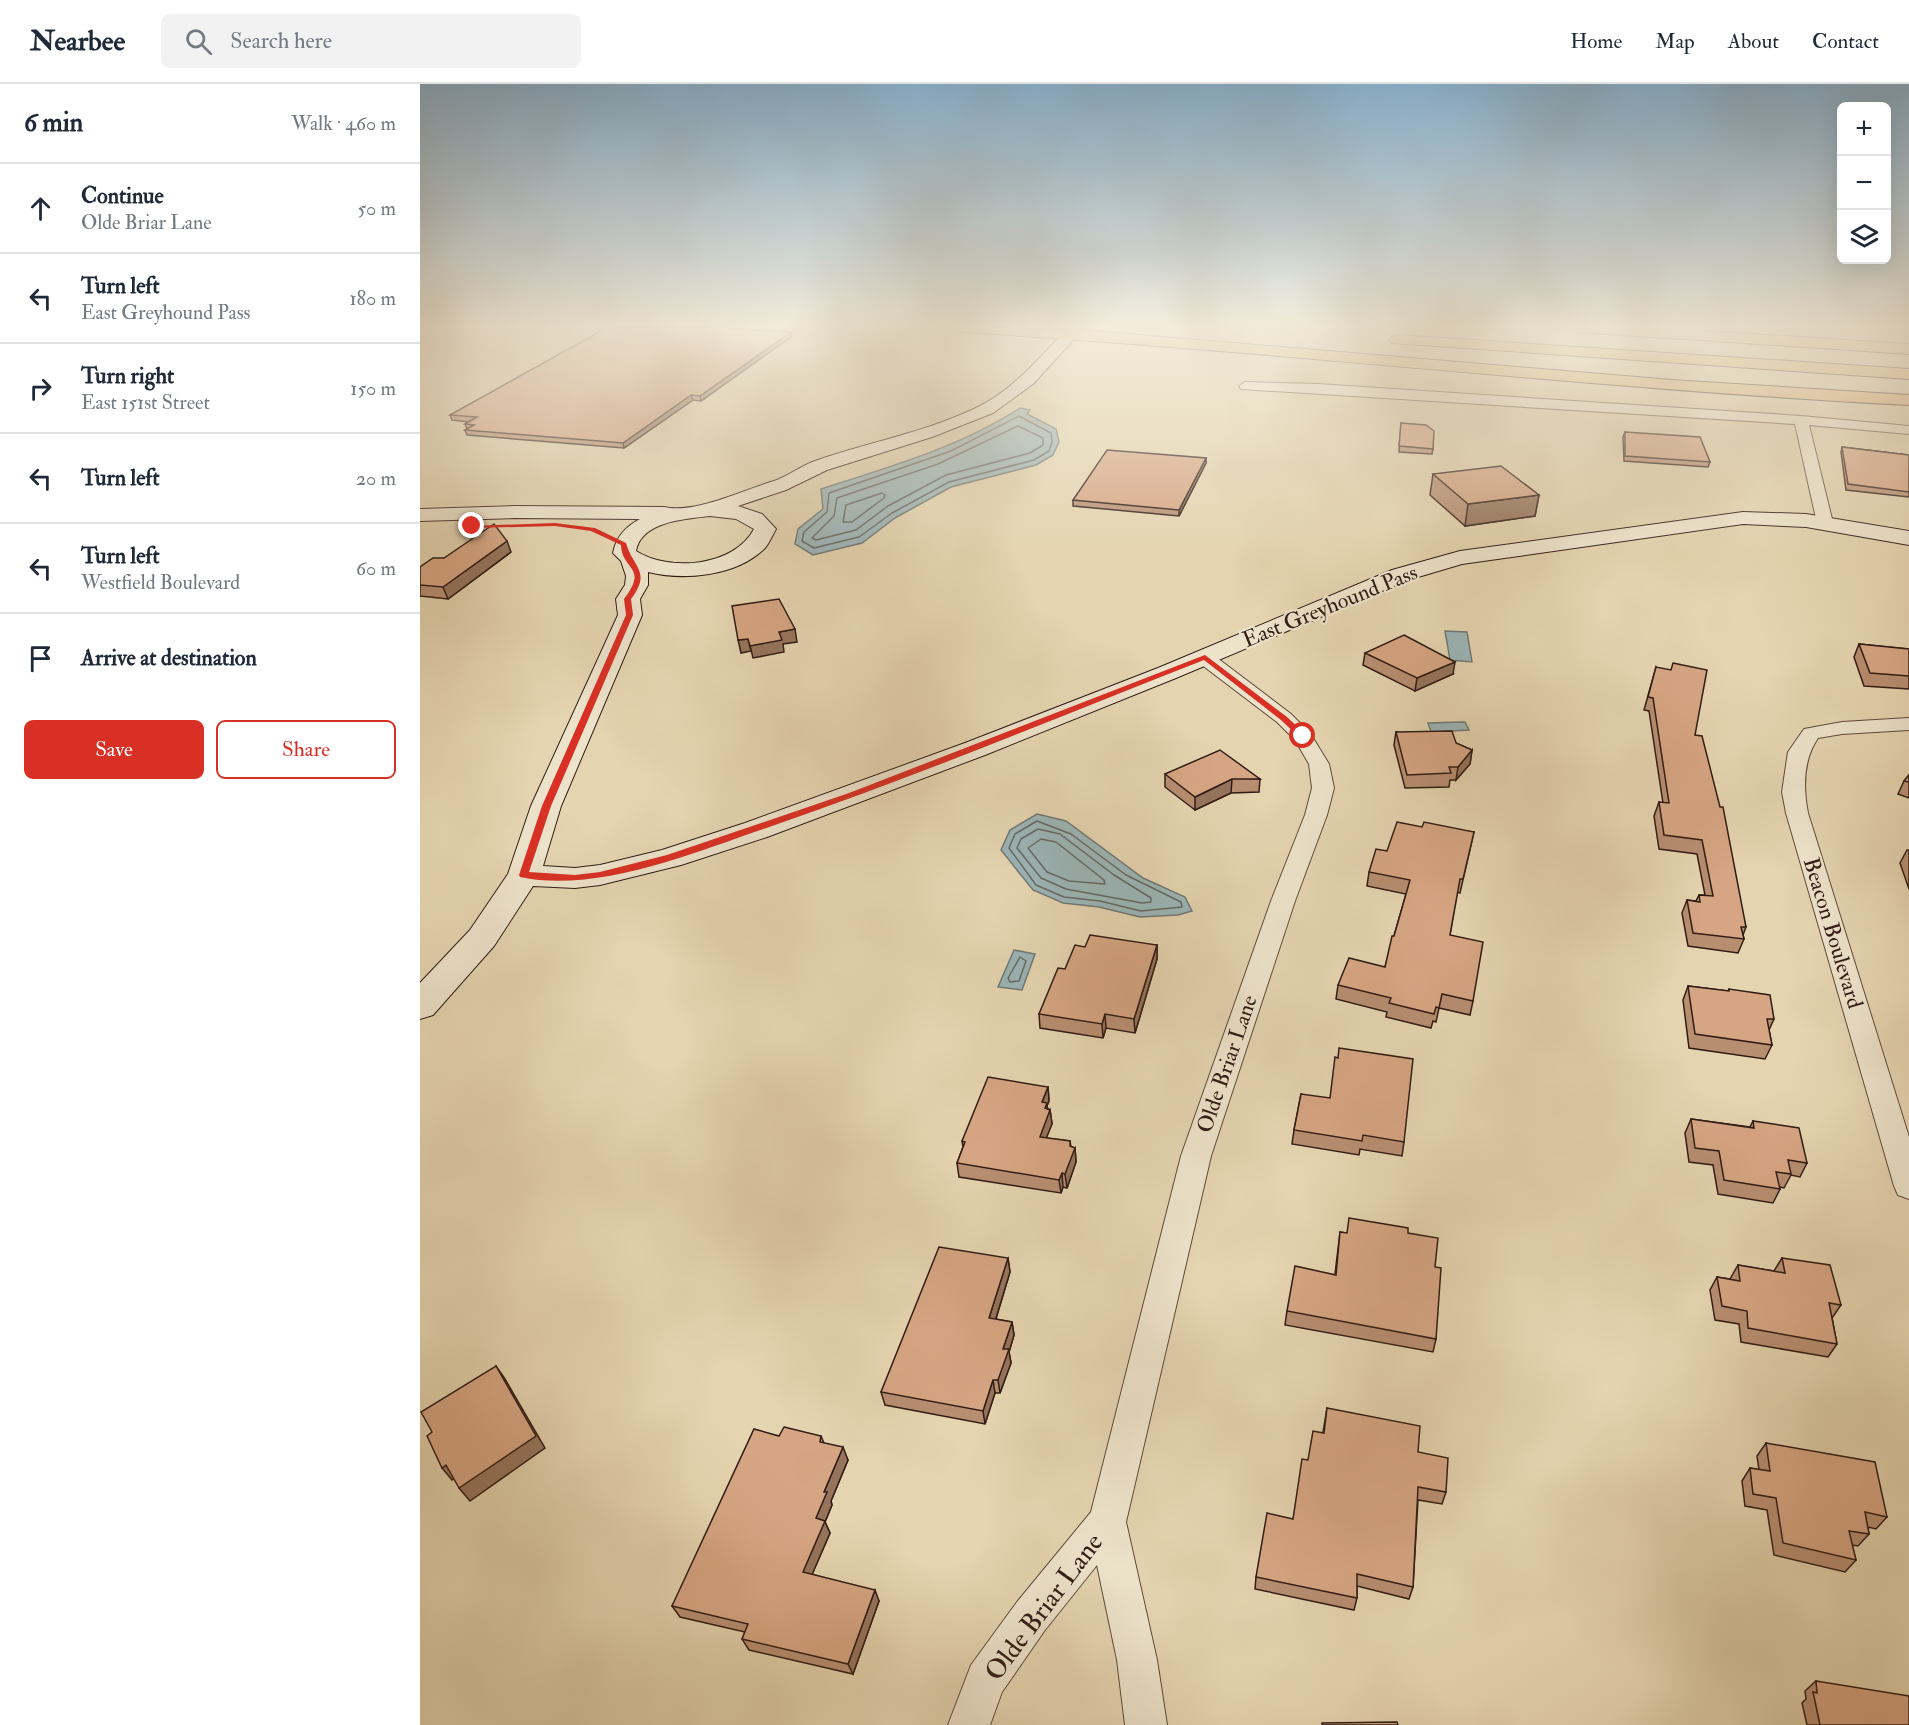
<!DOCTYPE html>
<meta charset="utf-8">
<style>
body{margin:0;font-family:"IM FELL Double Pica",serif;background:#f2f2f3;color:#1f2937}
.controls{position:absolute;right:18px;top:18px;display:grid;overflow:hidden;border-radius:9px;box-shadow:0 6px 24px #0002}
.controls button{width:54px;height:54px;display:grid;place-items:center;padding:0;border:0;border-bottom:2px solid #e0e1e3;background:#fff;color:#1f2937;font:30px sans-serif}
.stop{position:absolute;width:18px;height:18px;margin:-14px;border:4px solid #d93025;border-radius:50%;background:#fff}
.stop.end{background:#d93025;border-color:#fff;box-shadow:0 2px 6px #0008}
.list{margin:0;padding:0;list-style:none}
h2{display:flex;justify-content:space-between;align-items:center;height:78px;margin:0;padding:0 24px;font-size:26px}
h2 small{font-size:20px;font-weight:400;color:#747a83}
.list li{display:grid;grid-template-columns:39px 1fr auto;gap:18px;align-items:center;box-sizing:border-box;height:90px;padding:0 24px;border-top:2px solid #e0e1e3}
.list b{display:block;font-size:22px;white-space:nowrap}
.list p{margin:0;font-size:20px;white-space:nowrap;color:#747a83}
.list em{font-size:20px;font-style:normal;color:#747a83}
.actions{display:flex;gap:12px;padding:18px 24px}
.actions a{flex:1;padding:14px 0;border:2px solid #d93025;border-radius:9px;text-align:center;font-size:21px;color:#d93025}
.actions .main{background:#d93025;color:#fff}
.icon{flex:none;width:33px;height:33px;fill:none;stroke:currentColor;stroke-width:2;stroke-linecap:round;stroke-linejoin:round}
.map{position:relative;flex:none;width:1489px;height:1641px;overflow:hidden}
header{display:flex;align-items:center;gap:36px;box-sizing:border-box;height:84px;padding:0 30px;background:#fff;border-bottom:2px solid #e0e1e3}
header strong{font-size:28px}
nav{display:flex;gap:33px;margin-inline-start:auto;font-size:21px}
.search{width:420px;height:54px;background:#f2f2f3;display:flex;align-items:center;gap:15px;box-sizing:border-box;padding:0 21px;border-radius:9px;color:#747a83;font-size:22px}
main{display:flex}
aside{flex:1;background:#fff}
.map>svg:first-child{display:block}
</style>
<header>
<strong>Nearbee</strong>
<div class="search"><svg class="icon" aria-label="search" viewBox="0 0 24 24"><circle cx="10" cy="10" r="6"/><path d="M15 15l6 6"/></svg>Search here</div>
<nav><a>Home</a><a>Map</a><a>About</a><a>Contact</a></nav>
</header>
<main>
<aside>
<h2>6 min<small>Walk · 460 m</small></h2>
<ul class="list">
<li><svg class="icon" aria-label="ahead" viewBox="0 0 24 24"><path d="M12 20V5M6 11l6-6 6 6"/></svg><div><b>Continue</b><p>Olde Briar Lane</p></div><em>50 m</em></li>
<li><svg class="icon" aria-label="left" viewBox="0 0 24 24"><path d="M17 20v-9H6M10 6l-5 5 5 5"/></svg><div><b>Turn left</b><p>East Greyhound Pass</p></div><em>180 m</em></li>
<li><svg class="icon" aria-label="right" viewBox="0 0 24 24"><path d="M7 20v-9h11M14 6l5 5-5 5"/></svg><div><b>Turn right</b><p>East 151st Street</p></div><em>150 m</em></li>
<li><svg class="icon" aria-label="left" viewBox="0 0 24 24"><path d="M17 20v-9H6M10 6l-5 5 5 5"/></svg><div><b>Turn left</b></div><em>20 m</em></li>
<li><svg class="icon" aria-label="left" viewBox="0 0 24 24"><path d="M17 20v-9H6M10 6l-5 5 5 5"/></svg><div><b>Turn left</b><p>Westfield Boulevard</p></div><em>60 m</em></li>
<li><svg class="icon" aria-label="arrive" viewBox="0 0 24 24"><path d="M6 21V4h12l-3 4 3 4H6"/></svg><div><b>Arrive at destination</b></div></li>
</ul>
<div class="actions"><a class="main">Save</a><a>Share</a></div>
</aside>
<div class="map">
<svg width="1489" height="1641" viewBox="0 0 1489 1641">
<rect width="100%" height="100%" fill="#e4d4af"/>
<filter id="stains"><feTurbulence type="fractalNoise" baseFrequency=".00333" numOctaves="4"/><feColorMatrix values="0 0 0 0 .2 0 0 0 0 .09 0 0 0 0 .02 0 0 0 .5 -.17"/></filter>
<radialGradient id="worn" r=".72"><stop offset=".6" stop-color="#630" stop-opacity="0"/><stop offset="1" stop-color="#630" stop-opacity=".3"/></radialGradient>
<g fill="#9bb5b7" stroke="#717876" stroke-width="1.5">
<path d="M 600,324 L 610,326 L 607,330 L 636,345 L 639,358 L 633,371 L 616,381 L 531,403 L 475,434 L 442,459 L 393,471 L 375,460 L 378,445 L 403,425 L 401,405 C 469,383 540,363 600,324 Z"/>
<path d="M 1025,547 L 1047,548 L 1052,578 L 1030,576 Z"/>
<path d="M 1045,638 L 1049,646 L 1011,648 L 1008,639 Z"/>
<path d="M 617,730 L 646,737 L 723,794 L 765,813 L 772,827 L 758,831 L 720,833 L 679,823 L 643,819 L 613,806 L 581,766 L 590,746 Z"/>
<path d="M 594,866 L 615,870 L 602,906 L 578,903 Z"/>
</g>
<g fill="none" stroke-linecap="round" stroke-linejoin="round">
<g stroke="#666866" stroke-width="1.5">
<path d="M 599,332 L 631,349 L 632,358 L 629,367 L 614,376 L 529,398 L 472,429 L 439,453 L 394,464 L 382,457 L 384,448 L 407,428 L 409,409 L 531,367 Z"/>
<path d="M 598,342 L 623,354 L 623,361 L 610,369 L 526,391 L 468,422 L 436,446 L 396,456 L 392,454 L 414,432 L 417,414 L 518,380 Z"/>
<path d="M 462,409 L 465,411 L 464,414 L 432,438 L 423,438 L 426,421 Z"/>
<path d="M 617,737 L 651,750 L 706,791 L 761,818 L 762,823 L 721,827 L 680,817 L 644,813 L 616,801 L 589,764 L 595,750 Z"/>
<path d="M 618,745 L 640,750 L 694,791 L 731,814 L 731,818 L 722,819 L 646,805 L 621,794 L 597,764 L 601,755 Z"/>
<path d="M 621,755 L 636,758 L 684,796 L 685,800 L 649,797 L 627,788 L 608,764 Z"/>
<path d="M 600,873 L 606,877 L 599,897 L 590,898 L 588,894 Z"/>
</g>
<defs>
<g id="street">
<path d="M 825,298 L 898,300 L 1381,332 L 1489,342 L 1489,350 L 1389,341 L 1413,439 L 1405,444 L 1397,439 L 1375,340 L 821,305 L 819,302 Z"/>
<path d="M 785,568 L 792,570 L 871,630 L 890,649 L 909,680 L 914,704 L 907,731 L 875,817 L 791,1072 L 706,1438 L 737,1576 L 747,1641 L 705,1641 L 697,1576 L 677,1481 L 625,1546 L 582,1608 L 570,1641 L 528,1641 L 551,1581 L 597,1518 L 671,1428 L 761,1072 L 851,817 L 885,731 L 892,704 L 889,680 L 875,656 L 857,638 L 778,578 L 776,574 L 778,570 Z"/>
<path d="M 1489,634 L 1489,646 L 1422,650 L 1398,654 C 1383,676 1383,703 1388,729 L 1489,1053 L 1489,1115 L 1478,1111 L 1474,1102 L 1366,729 L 1362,708 L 1368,668 L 1384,645 L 1422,638 Z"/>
</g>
<path id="secondary" d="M 649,243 L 665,243 L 613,300 L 573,329 L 512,353 L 407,386 L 366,406 L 318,422 L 342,430 L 356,445 C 352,452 349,460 344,465 C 316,492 264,497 228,488 L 228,501 L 220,515 L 222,531 L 141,722 L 123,782 L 155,784 L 180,781 L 242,766 L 325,739 L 545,659 L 738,584 L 972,486 L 1040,467 L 1323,428 L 1386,430 L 1489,447 L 1489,461 L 1386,443 L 1323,440 L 1042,480 L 988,496 L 756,594 L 565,671 L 347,753 L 261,781 L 180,801 L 155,804 L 113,802 L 74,862 L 13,931 L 0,935 L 0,899 L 50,846 L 88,790 L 111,722 L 198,531 L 196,515 L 205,501 L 206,492 L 201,477 L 193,469 C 196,453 205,443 220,435 L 94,434 L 0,437 L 0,425 L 94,422 L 244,423 C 275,430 323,406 354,397 C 368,392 381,382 395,377 C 449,358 508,348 560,322 C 595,304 622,271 649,243 ZM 290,432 L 316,435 L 334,445 C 314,483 249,488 216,467 C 221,437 266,435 290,432 Z"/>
<g id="highway">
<path d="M 534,243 L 660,246 L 1252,296 L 1489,311 L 1489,321 C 1173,305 858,267 542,248 Z"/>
<path d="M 1150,243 L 1226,243 L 1489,260 L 1489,270 L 1158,248 Z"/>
<path d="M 978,251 L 1489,285 L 1489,295 L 972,259 L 970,256 L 972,253 Z"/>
</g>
</defs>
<use href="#street" stroke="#5e4a3c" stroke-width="2"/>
<use href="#secondary" stroke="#311c15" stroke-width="2"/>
<use href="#highway" stroke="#311c15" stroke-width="2"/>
<use href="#street" fill="#ede3cb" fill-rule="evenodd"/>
<use href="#secondary" fill="#ede3cb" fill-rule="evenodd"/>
<use href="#highway" fill="#e2ba78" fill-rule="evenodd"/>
</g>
<g fill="#b88e71" stroke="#311c15" stroke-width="1.5">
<path d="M 371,248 L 371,253 L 281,317 L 273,316 L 204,364 L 47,351 L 45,346 L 47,345 L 45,340 L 50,338 L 32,336 L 30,331 Z"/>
<path d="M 981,339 L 1013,365 L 1012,370 L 979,368 Z"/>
<path d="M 1205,348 L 1290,378 L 1288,383 L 1204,377 L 1203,353 Z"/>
<path d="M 1422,363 L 1489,371 L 1489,413 L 1426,406 L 1421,368 Z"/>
<path d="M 786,374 L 786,379 L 759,432 L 653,422 L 653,416 Z"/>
<path d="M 1013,390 L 1119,411 L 1115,432 L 1045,442 L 1010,411 Z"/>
<path d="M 91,468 L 28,515 L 0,512 L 0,483 Z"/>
<path d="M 1439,560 L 1489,565 L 1489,605 L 1444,602 L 1434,573 Z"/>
<path d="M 945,569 L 1033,590 L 995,607 L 943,581 Z"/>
<path d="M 1236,583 L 1275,651 L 1326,843 L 1323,851 L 1324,855 L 1318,869 L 1268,862 L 1262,829 L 1267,816 L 1276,817 L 1279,811 L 1285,811 L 1277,770 L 1239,765 L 1234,732 L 1239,718 L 1243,719 L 1229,627 L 1224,626 Z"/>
<path d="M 976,648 L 1036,659 L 1052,666 L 1050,680 L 1036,696 L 1030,696 L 1029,703 L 985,704 L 974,661 Z"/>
<path d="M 745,690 L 840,695 L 839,708 L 811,709 L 775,726 L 745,703 Z"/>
<path d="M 1489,691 L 1489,714 L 1478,710 L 1484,697 Z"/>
<path d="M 1002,743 L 1054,748 L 1040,809 L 1037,808 L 1030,851 L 1053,917 L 1050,931 L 1019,924 L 1016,938 L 1013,937 L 1011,944 L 966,933 L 967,928 L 916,915 L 918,901 L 965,883 L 986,810 L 947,802 L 949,788 L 967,767 Z"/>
<path d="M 1487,766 L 1489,766 L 1489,805 L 1480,779 Z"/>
<path d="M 737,861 L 737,875 L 715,949 L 686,944 L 683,954 L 620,944 L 619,930 L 645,885 L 665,863 Z"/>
<path d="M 1268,902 L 1308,907 L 1309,905 L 1354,935 L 1349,946 L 1352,961 L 1345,975 L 1269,964 L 1263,916 Z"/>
<path d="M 628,1003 L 629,1017 L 627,1022 L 628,1025 L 630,1026 L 632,1040 L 626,1054 L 650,1057 L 651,1063 L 655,1064 L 656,1078 L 647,1104 L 643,1103 L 641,1109 L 539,1093 L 537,1079 L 543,1063 L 542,1057 Z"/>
<path d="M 881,1010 L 984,1058 L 982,1072 L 940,1065 L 939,1071 L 872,1060 L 874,1046 Z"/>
<path d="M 1271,1035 L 1330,1043 L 1333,1037 L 1387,1079 L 1380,1093 L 1371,1091 L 1364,1104 L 1360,1103 L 1360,1105 L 1353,1119 L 1298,1110 L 1293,1081 L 1269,1078 L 1265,1049 Z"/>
<path d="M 920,1148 L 926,1149 L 988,1149 L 1015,1183 L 1016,1255 L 1013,1268 L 865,1241 L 867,1227 L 915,1190 Z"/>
<path d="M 588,1174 L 590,1188 L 576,1235 L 592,1238 L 594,1251 L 589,1268 L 591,1279 L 580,1309 L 575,1309 L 565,1340 L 465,1321 L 461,1308 Z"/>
<path d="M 1362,1174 L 1421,1221 L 1412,1234 L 1417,1260 L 1408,1273 L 1321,1258 L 1319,1240 L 1295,1236 L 1290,1206 L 1297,1193 L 1310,1195 L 1318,1181 L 1354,1187 Z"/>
<path d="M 907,1324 L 998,1368 L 1026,1408 L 1022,1420 L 998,1416 L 993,1503 L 989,1515 L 937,1502 L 937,1514 L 934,1526 L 835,1505 L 836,1493 L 873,1435 L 888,1376 L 903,1348 Z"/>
<path d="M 359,1352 L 401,1352 L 404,1359 L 428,1376 L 411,1417 L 412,1421 L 405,1438 L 410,1449 L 392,1490 L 459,1517 L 433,1590 L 329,1566 L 322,1555 L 325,1548 L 260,1533 L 252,1522 Z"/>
<path d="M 1346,1359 L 1467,1433 L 1456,1445 L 1448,1443 L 1449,1450 L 1438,1462 L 1432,1461 L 1436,1476 L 1425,1488 L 1354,1471 L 1347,1426 L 1325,1422 L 1322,1397 L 1330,1384 L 1339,1386 L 1337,1372 Z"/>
<path d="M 1396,1597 L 1489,1641 L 1387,1641 L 1382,1619 L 1386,1615 L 1385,1607 Z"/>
</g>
<g fill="#96745c" stroke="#311c15" stroke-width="1.5">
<path d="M 371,248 L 371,253 L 281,317 L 280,312 Z"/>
<path d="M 271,311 L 273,316 L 204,364 L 203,359 Z"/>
<path d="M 786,374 L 786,379 L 759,432 L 759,426 Z"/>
<path d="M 1119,411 L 1115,432 L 1045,442 L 1048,420 Z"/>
<path d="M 87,457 L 91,468 L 28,515 L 23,503 Z"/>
<path d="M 375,545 L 377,558 L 363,560 L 364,568 L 333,574 L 330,562 L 359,548 Z"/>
<path d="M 328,555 L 331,567 L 321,569 L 318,556 Z"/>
<path d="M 1035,578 L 1033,590 L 995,607 L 997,594 Z"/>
<path d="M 1052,666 L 1050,680 L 1036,696 L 1038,683 Z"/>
<path d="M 812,695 L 811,709 L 775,726 L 775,713 Z"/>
<path d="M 737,861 L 737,875 L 715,949 L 714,935 Z"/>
<path d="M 685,930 L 686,944 L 683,954 L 682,940 Z"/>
<path d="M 628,1003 L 629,1017 L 627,1022 L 628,1031 L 630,1026 L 632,1040 L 621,1067 L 620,1053 L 622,1018 Z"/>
<path d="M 650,1057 L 651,1071 L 655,1064 L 656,1078 L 647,1104 L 645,1090 Z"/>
<path d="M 642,1089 L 643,1103 L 641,1109 L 639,1096 Z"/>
<path d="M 588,1174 L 590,1188 L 572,1247 L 569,1234 Z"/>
<path d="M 592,1238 L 594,1251 L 589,1268 L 591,1279 L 580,1309 L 578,1296 L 583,1265 Z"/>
<path d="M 76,1282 L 85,1295 L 125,1364 L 50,1417 L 39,1404 Z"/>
<path d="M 573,1296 L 575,1309 L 565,1340 L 563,1327 Z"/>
<path d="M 423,1363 L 428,1376 L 411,1417 L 412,1421 L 405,1438 L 410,1449 L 388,1500 L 383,1488 L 396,1434 L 404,1408 Z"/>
<path d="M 26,1381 L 36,1394 L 32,1396 L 22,1384 Z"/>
<path d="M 455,1506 L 459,1517 L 433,1590 L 428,1580 Z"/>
</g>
<g fill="#d6a583" stroke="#311c15" stroke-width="1.5">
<path d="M 188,243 L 290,243 L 371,248 L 280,312 L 271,311 L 203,359 L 45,346 L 54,341 L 45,340 L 57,333 L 30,331 Z"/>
<path d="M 981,339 L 1006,341 L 1014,347 L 1013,365 L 979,362 Z"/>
<path d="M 1205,348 L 1280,353 L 1290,378 L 1205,372 Z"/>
<path d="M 1422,363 L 1489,371 L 1489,408 L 1428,400 Z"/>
<path d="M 687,366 L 786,374 L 759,426 L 653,416 Z"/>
<path d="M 1081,382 L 1119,411 L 1048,420 L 1013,390 Z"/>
<path d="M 74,440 L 87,457 L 23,503 L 0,501 L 0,483 L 13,474 L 24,474 Z"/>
<path d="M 359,515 L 375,545 L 359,548 L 362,556 L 330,562 L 328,555 L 318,556 L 312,522 Z"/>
<path d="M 984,551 L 1035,578 L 997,594 L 945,569 Z"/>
<path d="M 1439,560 L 1489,565 L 1489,592 L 1450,589 Z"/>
<path d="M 1253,579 L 1287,586 L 1275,651 L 1282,652 L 1300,723 L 1303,723 L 1326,843 L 1321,843 L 1324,855 L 1273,849 L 1267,816 L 1280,818 L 1279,811 L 1293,812 L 1282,756 L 1244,751 L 1239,718 L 1249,719 L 1233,614 L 1228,613 L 1236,583 L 1251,586 Z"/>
<path d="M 1032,647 L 1036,659 L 1052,666 L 1038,683 L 1029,683 L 1031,689 L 987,691 L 976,648 Z"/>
<path d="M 800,666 L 840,695 L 812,695 L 775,713 L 745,690 Z"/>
<path d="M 1489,691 L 1489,698 L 1484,697 Z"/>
<path d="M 977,738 L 1002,743 L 1004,738 L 1054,748 L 1043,795 L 1040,795 L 1030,851 L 1063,858 L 1053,917 L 1022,910 L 1019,924 L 1016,923 L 1014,930 L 969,919 L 971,914 L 918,901 L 929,874 L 965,883 L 972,852 L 974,852 L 990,796 L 949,788 L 956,765 L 967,767 Z"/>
<path d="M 670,851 L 737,861 L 714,935 L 685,930 L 682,940 L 619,930 L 638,884 L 645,885 L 655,861 L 665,863 Z"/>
<path d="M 1268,902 L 1309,907 L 1309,905 L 1350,911 L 1354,935 L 1347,935 L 1352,961 L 1275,950 Z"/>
<path d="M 919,964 L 993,975 L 984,1058 L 943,1051 L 942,1057 L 874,1046 L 881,1010 L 910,1014 L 915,973 L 918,974 Z"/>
<path d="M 568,993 L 628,1003 L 622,1018 L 627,1019 L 625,1024 L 630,1026 L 620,1053 L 650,1057 L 650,1062 L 655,1064 L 645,1090 L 642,1089 L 639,1096 L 537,1079 L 545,1058 L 542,1057 Z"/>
<path d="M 1271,1035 L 1334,1044 L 1333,1037 L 1379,1044 L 1387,1079 L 1368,1076 L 1371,1090 L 1356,1088 L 1360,1105 L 1304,1096 L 1299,1067 L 1275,1064 Z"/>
<path d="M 929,1134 L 988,1144 L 988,1149 L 1018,1154 L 1015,1183 L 1021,1184 L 1016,1255 L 867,1227 L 875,1182 L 916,1191 L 920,1148 L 927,1149 Z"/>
<path d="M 519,1163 L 588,1174 L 569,1234 L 592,1238 L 583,1265 L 589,1265 L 578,1296 L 573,1296 L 563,1327 L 461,1308 Z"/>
<path d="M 1362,1174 L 1410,1181 L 1421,1221 L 1409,1219 L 1417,1260 L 1328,1244 L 1327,1227 L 1302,1222 L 1297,1193 L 1320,1197 L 1318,1181 L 1365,1189 Z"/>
<path d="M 76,1282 L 116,1352 L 39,1404 L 26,1381 L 22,1384 L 7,1352 L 12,1348 L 1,1328 Z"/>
<path d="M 907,1324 L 1000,1342 L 998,1368 L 1028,1374 L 1026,1408 L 998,1403 L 993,1503 L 937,1490 L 937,1514 L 836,1493 L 847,1429 L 873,1435 L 882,1375 L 888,1376 L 893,1347 L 904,1349 Z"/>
<path d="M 364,1343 L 401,1352 L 400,1358 L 423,1363 L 404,1408 L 407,1408 L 396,1434 L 405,1437 L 383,1488 L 455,1506 L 428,1580 L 322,1555 L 328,1540 L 252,1522 L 334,1345 L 359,1352 Z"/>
<path d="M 1346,1359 L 1455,1378 L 1467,1433 L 1445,1428 L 1449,1450 L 1429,1447 L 1436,1476 L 1363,1459 L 1356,1414 L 1333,1410 L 1330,1384 L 1350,1387 Z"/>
<path d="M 1396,1597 L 1489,1612 L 1489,1641 L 1400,1641 L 1393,1608 L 1397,1609 Z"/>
<path d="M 977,1638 L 978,1641 L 902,1641 L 902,1639 Z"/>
</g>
<linearGradient id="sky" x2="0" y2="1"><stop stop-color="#89b4d4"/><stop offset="0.51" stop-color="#f3ecdb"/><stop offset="1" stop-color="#f3ecdb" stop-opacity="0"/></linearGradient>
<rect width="1489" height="473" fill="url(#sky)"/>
<path fill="#d93025" d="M 135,439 L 175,444 L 206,459 C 213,484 232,487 211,515 L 213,531 L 131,722 L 109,788 L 155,791 L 180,788 L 247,771 L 429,709 L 785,571 L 867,633 L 887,652 L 880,654 L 861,636 L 784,576 C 641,632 500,691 355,741 C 280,766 180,810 100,793 L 99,791 L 122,722 L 206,531 L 204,515 C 229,482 202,487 201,461 L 171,447 L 135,442 L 52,444 L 49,442 Z"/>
<g text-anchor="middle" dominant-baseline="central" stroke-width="4.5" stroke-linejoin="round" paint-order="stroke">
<g font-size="22" fill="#311c15" stroke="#ede3cb">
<text transform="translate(910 522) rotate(-22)">East Greyhound Pass</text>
<text transform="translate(1413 849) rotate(73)">Beacon Boulevard</text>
<text transform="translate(807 980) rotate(-71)">Olde Briar Lane</text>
</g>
<g font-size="27" fill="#311c15" stroke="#ede3cb">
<text transform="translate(624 1523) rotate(-53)">Olde Briar Lane</text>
</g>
</g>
<rect width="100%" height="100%" filter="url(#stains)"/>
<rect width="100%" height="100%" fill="url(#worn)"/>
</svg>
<div class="controls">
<button>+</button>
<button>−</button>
<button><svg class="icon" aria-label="layers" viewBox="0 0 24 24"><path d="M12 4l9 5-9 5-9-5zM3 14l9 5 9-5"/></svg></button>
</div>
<div class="stop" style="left:883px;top:652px"></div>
<div class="stop end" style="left:52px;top:442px"></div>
</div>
</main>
